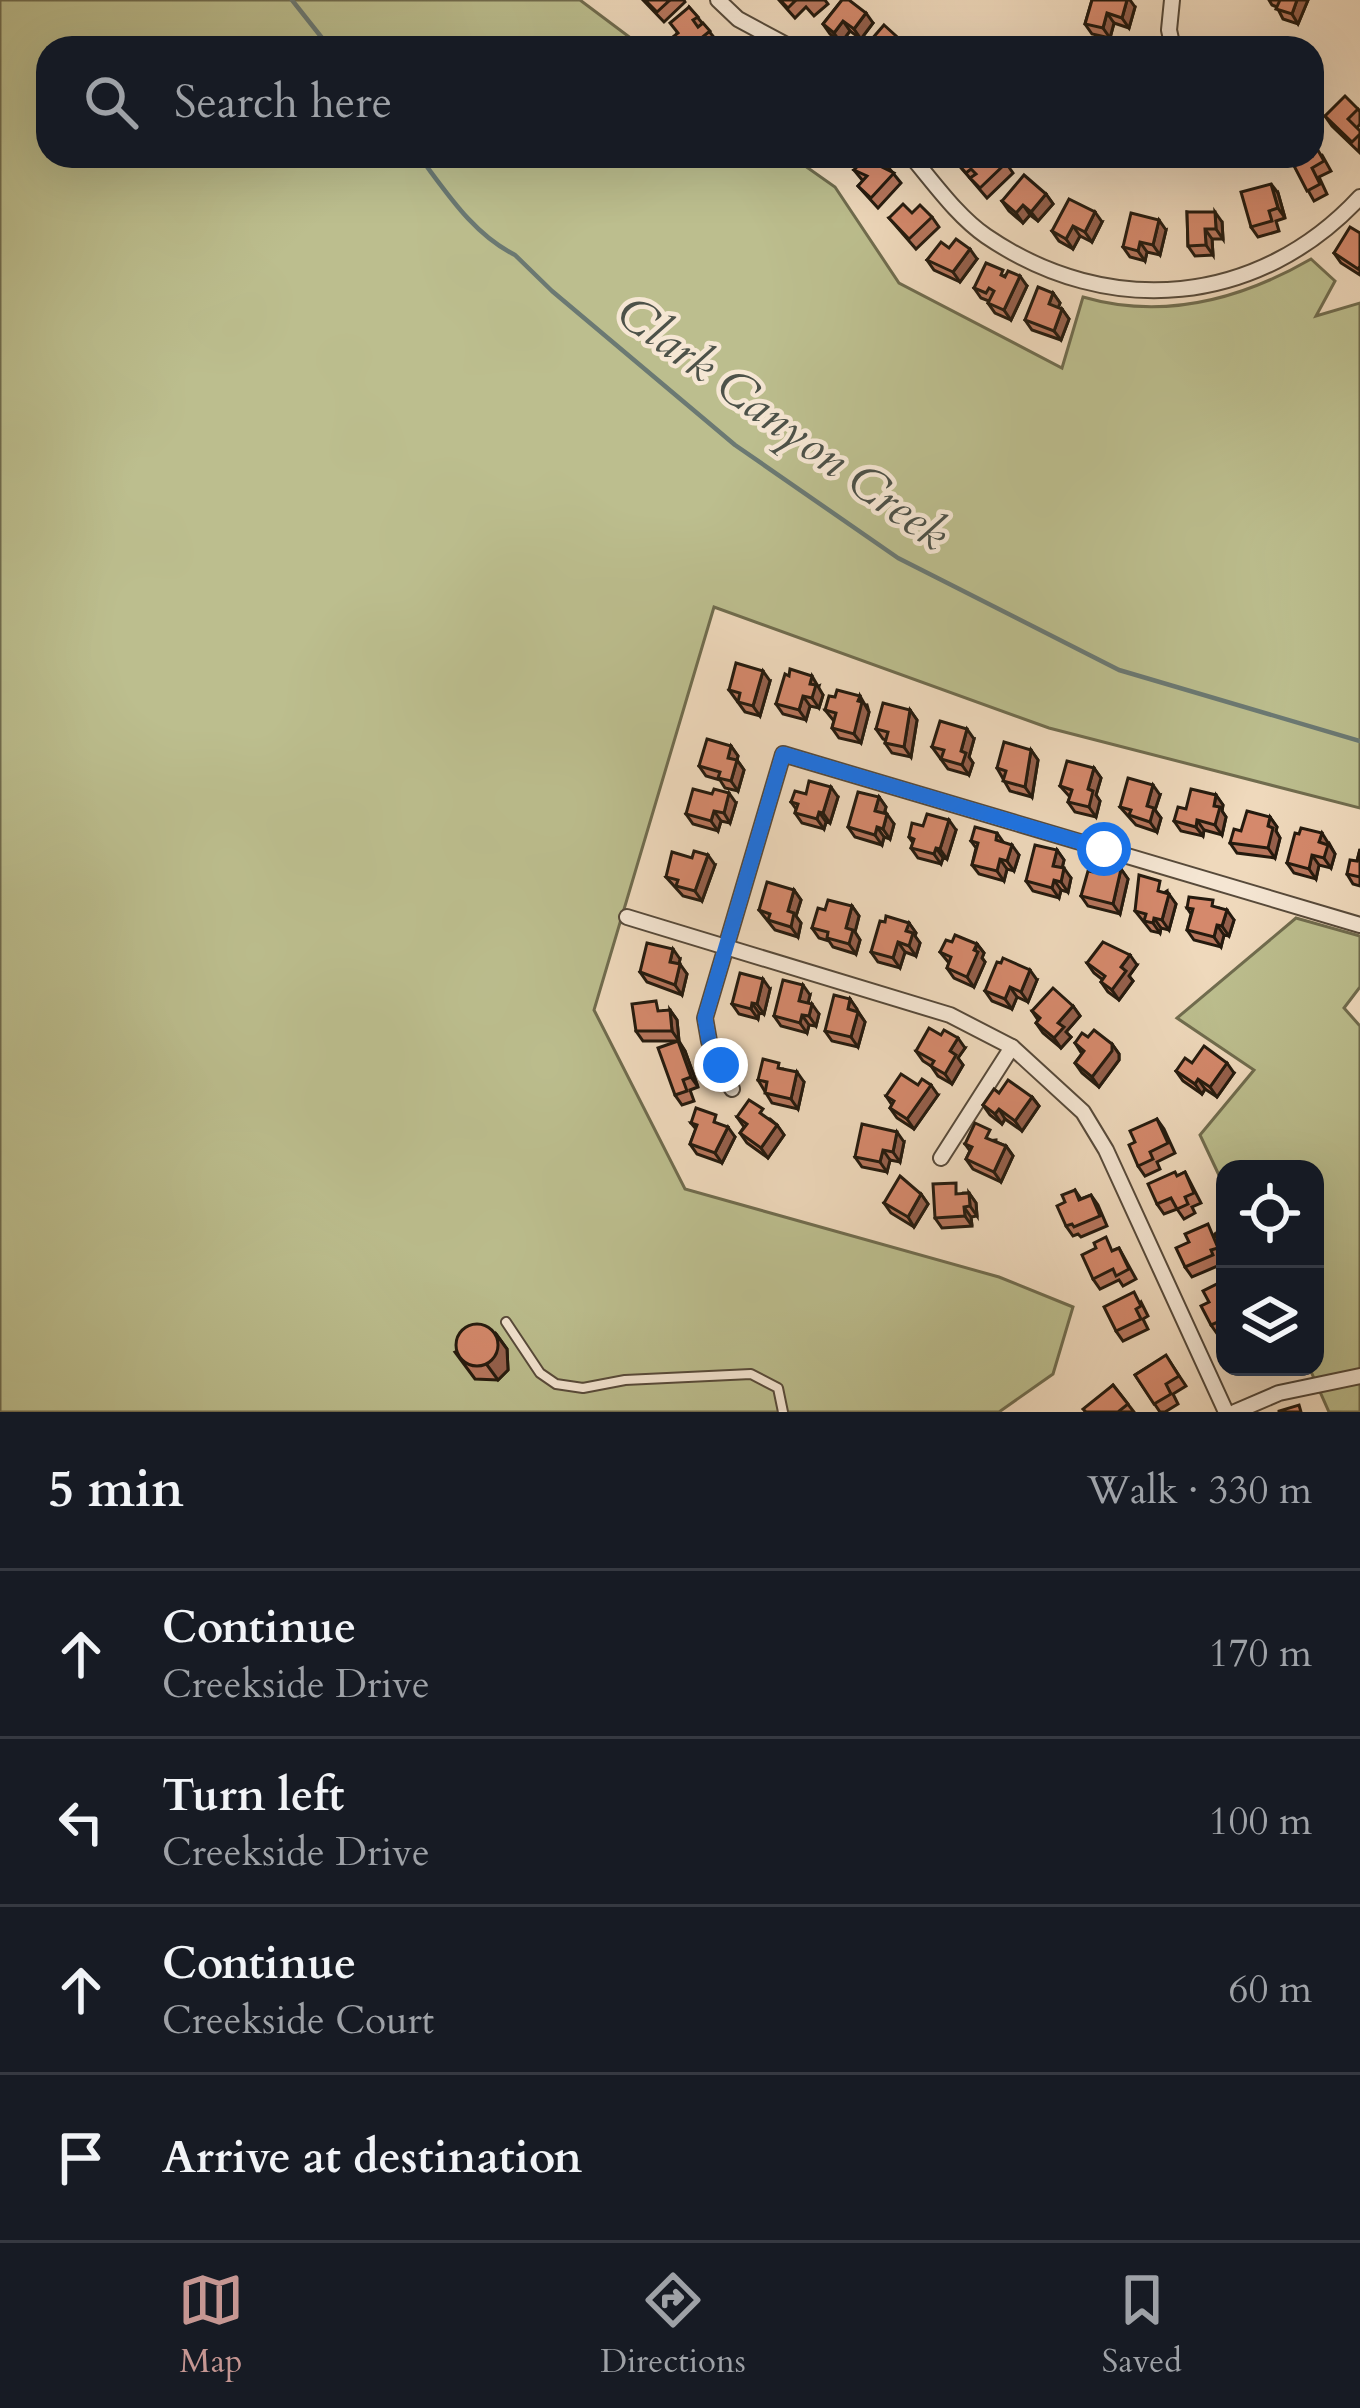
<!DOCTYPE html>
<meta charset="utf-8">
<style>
body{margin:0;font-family:Cardo,serif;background:#242831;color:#f1f3f6}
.controls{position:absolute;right:36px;bottom:36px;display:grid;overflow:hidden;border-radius:24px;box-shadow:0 12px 48px #0002}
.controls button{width:108px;height:108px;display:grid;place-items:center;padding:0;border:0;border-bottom:3px solid #363941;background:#171b24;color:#f1f3f6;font:60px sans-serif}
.stop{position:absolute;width:36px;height:36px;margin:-27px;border:9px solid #1a73e8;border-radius:50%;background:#fff}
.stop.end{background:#1a73e8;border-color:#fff;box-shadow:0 3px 12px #0008}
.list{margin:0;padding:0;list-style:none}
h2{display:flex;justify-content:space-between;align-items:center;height:156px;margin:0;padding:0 48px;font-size:51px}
h2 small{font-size:39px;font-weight:400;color:#9ea1a6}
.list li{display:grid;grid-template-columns:78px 1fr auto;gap:36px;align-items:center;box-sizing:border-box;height:168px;padding:0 48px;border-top:3px solid #363941}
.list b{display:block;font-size:45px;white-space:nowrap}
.list p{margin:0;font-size:39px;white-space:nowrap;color:#9ea1a6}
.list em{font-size:39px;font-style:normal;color:#9ea1a6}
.icon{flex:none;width:66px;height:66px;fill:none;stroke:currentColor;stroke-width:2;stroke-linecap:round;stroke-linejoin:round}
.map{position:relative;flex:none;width:1360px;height:1412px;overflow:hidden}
.search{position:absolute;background:#171b24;box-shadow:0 12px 48px #0002;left:36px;right:36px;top:36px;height:132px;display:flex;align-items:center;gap:30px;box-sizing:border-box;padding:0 42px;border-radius:36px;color:#9ea1a6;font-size:45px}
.sheet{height:828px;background:#171b24}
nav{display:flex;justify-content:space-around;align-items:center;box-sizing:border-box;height:168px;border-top:3px solid #363941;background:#171b24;font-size:33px;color:#9ea1a6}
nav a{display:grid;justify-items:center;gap:6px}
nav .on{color:#c59692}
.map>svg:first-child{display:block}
</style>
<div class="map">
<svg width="1360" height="1412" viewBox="0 0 1360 1412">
<rect width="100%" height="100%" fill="#efd9bc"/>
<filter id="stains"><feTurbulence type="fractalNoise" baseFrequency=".00167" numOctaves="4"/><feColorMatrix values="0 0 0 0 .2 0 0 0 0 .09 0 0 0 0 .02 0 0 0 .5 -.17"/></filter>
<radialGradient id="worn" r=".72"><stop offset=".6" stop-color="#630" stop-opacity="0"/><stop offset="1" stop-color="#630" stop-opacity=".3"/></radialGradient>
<g fill="#bcbe8e" stroke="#706c4e" stroke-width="3">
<path d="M 0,0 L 580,0 L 644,48 L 48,48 L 48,156 L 791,156 L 835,187 L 899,283 L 1062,368 L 1083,297 C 1162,320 1240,300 1311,259 L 1335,281 L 1316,316 L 1360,303 L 1360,808 L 1049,728 L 714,607 L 594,1010 L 685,1189 L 999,1277 L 1073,1307 L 1053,1374 L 999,1412 L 0,1412 Z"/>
<path d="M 1296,918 L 1360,936 L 1360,987 L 1344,1008 L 1360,1026 L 1360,1412 L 1329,1412 L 1309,1367 L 1315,1367 L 1315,1169 L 1225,1169 L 1225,1188 L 1200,1135 L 1254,1070 L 1177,1018 Z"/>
</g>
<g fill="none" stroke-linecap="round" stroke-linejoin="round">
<g stroke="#6b7973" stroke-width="4.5">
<path d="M 292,0 L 330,48"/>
<path d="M 419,156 C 447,193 473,234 515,255 L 552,291 L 735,445 L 898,558 L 1119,670 L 1360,741"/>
</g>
<defs>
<path id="lane" d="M 506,1322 L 540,1373 L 556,1384 L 583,1388 L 625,1380 L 751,1374 L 778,1388 L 783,1412"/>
<g id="street">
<path d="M 718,0 L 738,19 L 792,48"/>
<path d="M 1172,0 L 1169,30 L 1173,48"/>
<path d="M 911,156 C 934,183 957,216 986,236 C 1109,320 1259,306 1360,197"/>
<path d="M 627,917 L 950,1015 L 1012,1047 L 1083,1112 L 1106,1150 L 1226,1412"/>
<path d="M 732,1089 L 709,1041 L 705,1018 L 783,754 L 1360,925"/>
<path d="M 941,1158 L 1012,1047"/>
<path d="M 1235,1412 L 1279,1393 L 1360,1376"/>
</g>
</defs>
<use href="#lane" stroke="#574a3a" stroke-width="12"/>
<use href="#street" stroke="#574a3a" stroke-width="18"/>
<use href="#lane" stroke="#f5e6d3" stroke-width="8"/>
<use href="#street" stroke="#f5e6d3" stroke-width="14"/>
</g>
<g fill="#b7765d" stroke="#241a0e" stroke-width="3">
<path d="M 643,0 L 684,0 L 685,2 L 664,22 Z"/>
<path d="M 779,0 L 825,0 L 828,4 L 814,16 L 806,7 L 795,18 Z"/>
<path d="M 842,0 L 873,23 L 861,39 L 850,31 L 841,43 L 830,34 L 823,24 Z"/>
<path d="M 1092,0 L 1135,7 L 1129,28 L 1114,23 L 1110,38 L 1092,34 L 1085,24 Z"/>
<path d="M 1269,0 L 1308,0 L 1298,24 L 1283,19 L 1277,7 L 1272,5 Z"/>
<path d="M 689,7 L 717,41 L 708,48 L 674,48 L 677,33 Z"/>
<path d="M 1358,109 L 1360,112 L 1360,124 L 1357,128 L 1360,131 L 1359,152 L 1332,126 L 1325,116 Z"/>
<path d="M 1322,155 L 1331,171 L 1319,177 L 1327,194 L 1314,201 L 1290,158 Z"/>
<path d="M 985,159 L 1006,163 L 1013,173 L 987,198 L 957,163 Z"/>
<path d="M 884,162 L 901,183 L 878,208 L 858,186 L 863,181 L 854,170 Z"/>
<path d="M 1278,193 L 1285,218 L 1276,221 L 1279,231 L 1258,237 L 1251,227 Z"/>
<path d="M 1046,194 L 1053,204 L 1038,221 L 1030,215 L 1023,223 L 1009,211 L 1002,201 Z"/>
<path d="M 1187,212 L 1222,222 L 1223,239 L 1212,239 L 1213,255 L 1195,256 L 1188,246 Z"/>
<path d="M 912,213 L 932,217 L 939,227 L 916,249 L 889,218 Z"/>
<path d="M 1102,222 L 1092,242 L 1080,236 L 1073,249 L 1059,241 L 1052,231 Z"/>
<path d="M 1166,230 L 1160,255 L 1147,252 L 1145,261 L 1130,257 L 1123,247 Z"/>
<path d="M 1360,233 L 1360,275 L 1341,263 L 1334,253 Z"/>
<path d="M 949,248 L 977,259 L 960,282 L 934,270 L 927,260 Z"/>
<path d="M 1006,275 L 1027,286 L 1011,320 L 995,313 L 988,303 L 989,301 L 981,298 L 974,288 Z"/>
<path d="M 1053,293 L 1060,303 L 1058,308 L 1062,309 L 1069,319 L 1061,340 L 1032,330 L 1025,320 Z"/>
<path d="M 770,681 L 760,716 L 745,712 L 729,690 Z"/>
<path d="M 819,686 L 818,689 L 823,695 L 819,708 L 810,706 L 806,720 L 783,714 L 776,704 Z"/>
<path d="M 867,705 L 869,712 L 861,743 L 839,738 L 832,728 L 834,721 L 825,710 Z"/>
<path d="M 910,710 L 917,720 L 911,757 L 892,753 L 885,743 L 886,740 L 883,739 L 876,729 Z"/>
<path d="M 974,739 L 969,757 L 973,763 L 969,775 L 948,769 L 932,747 Z"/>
<path d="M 731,746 L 738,756 L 737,760 L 744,770 L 738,791 L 725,788 L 720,780 L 706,776 L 699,766 Z"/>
<path d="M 1031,750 L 1038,760 L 1032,797 L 1010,791 L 997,768 Z"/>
<path d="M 1094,768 L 1101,778 L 1096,795 L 1100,801 L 1096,817 L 1075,812 L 1068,802 L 1070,797 L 1060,786 Z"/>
<path d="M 806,794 L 838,797 L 830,823 L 826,822 L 824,829 L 802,823 L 795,813 L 796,809 L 791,802 Z"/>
<path d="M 1160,795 L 1155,810 L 1161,818 L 1157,832 L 1136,825 L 1120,807 Z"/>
<path d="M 1216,795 L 1223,805 L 1222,811 L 1226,817 L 1222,835 L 1204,830 L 1203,836 L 1181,831 L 1174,821 L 1186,809 Z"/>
<path d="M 879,797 L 886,807 L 884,814 L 894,824 L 890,839 L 884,837 L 882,845 L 855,837 L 848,827 Z"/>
<path d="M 736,803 L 730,823 L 721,821 L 718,831 L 693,824 L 686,814 Z"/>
<path d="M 1270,817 L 1277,827 L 1276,831 L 1280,838 L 1275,858 L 1237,853 L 1230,843 L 1241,831 Z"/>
<path d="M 923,826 L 956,830 L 947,859 L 943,858 L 941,864 L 918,858 L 911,848 L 913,843 L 909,837 Z"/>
<path d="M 997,833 L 1004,843 L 1019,855 L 1014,871 L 1007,869 L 1004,881 L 979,874 L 972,865 L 976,848 L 971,841 Z"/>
<path d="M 1329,843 L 1335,854 L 1331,868 L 1319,865 L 1316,879 L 1294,873 L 1287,863 Z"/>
<path d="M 1360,849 L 1360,886 L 1353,884 L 1347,874 L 1357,861 Z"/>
<path d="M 1057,850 L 1064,860 L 1062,868 L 1071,878 L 1068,892 L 1061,890 L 1059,898 L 1033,891 L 1026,881 Z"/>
<path d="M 715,865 L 702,901 L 683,896 L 666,877 Z"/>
<path d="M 1121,869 L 1128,879 L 1120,914 L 1088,906 L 1081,896 Z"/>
<path d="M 794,890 L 801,900 L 796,916 L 801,923 L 798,937 L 775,930 L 759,910 Z"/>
<path d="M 1167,891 L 1167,893 L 1176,904 L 1169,930 L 1161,928 L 1160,933 L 1151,931 L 1135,911 Z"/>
<path d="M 852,906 L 859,916 L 855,932 L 860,940 L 856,954 L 833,947 L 829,941 L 819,938 L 812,928 L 825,910 Z"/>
<path d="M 1187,908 L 1219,908 L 1234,920 L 1229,936 L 1224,935 L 1221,947 L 1194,940 L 1187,930 L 1191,914 Z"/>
<path d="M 909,923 L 916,933 L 915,936 L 920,943 L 916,956 L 905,952 L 900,968 L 878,962 L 871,952 Z"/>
<path d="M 952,942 L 977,944 L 984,953 L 982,958 L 985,962 L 974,987 L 954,978 L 947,968 L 949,963 L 940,952 Z"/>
<path d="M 680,959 L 679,964 L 687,974 L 682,995 L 647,982 L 640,972 Z"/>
<path d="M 1087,963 L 1137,965 L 1129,976 L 1133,981 L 1119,1000 L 1108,992 L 1101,982 L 1103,980 L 1094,973 Z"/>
<path d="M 1037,980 L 1028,1002 L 1017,997 L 1012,1009 L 992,1001 L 985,991 Z"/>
<path d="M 770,989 L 764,1014 L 759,1013 L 758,1019 L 739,1014 L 732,1004 Z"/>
<path d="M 810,995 L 808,1003 L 819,1014 L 816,1026 L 809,1025 L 807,1033 L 781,1026 L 774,1016 Z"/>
<path d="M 850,999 L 865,1022 L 858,1047 L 832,1041 L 825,1031 Z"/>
<path d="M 1073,1006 L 1080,1016 L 1066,1032 L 1071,1037 L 1061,1048 L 1043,1033 L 1036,1023 L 1038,1020 L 1032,1011 Z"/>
<path d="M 670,1010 L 677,1020 L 679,1041 L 685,1051 L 698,1087 L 690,1090 L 694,1101 L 682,1105 L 675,1095 L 678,1041 L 643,1041 L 636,1031 L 663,1011 Z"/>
<path d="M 1088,1037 L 1112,1044 L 1119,1054 L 1119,1060 L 1099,1087 L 1082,1073 L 1075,1063 L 1082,1054 L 1075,1043 Z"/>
<path d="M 965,1048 L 958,1058 L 963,1065 L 952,1084 L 938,1076 L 931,1066 L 923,1061 L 916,1051 Z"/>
<path d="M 1192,1063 L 1234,1073 L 1217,1097 L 1205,1089 L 1202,1094 L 1183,1081 L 1176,1071 Z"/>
<path d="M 783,1069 L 804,1082 L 798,1109 L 772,1103 L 758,1080 Z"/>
<path d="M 999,1093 L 1032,1097 L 1039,1106 L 1022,1131 L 1005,1119 L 1002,1124 L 990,1115 L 983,1105 Z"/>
<path d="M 938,1095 L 914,1129 L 897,1118 L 890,1108 L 892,1105 L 886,1096 Z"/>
<path d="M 737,1117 L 770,1119 L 777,1125 L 784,1135 L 768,1158 L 747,1143 L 740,1133 L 744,1127 Z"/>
<path d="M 1157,1119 L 1164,1129 L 1175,1153 L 1157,1162 L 1160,1169 L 1145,1176 L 1138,1166 L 1135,1142 Z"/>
<path d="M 691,1123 L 723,1126 L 735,1137 L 722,1163 L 697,1154 L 690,1144 L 696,1129 Z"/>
<path d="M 996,1140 L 996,1142 L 1006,1146 L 1013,1156 L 1001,1182 L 973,1169 L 966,1159 L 970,1151 L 965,1144 Z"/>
<path d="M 904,1142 L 900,1162 L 890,1160 L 887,1172 L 862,1167 L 855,1157 Z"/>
<path d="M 1185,1172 L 1201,1203 L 1192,1207 L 1195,1213 L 1184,1219 L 1177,1209 L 1164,1214 L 1157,1204 L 1177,1176 Z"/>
<path d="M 1075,1190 L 1081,1199 L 1091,1195 L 1098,1205 L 1107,1226 L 1081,1237 L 1078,1234 L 1073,1236 L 1066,1226 L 1065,1202 Z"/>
<path d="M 963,1193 L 969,1193 L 976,1203 L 977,1216 L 971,1217 L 972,1226 L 942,1228 L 935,1218 Z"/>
<path d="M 921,1194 L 928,1204 L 914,1227 L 891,1213 L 884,1203 Z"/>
<path d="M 1215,1234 L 1225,1257 L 1218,1260 L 1220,1265 L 1192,1277 L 1185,1267 Z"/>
<path d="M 1119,1248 L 1136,1279 L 1123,1286 L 1119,1280 L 1100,1289 L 1093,1279 L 1114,1250 Z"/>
<path d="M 1225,1280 L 1225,1332 L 1218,1335 L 1211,1325 L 1209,1302 Z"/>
<path d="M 1141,1302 L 1148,1316 L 1143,1319 L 1148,1329 L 1123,1341 L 1116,1331 Z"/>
<path d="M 496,1334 L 507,1349 L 508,1370 L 498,1380 L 475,1379 L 455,1352 Z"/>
<path d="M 1166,1356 L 1186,1386 L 1173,1394 L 1178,1404 L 1165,1412 L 1160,1412 L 1135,1375 Z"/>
<path d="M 1243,1367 L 1262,1367 L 1248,1374 Z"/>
<path d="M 1113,1385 L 1134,1412 L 1085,1412 Z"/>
</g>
<g fill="#95604c" stroke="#241a0e" stroke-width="3">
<path d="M 1127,0 L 1130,0 L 1135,7 L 1129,28 L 1122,18 Z"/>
<path d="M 1297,0 L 1308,0 L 1298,24 L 1292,14 Z"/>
<path d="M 866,13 L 873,23 L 861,39 L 854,29 Z"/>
<path d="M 1107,13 L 1114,23 L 1110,38 L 1103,28 Z"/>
<path d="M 843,21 L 850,31 L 841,43 L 834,33 Z"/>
<path d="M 1271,184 L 1278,193 L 1285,218 L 1278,208 Z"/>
<path d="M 1046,194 L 1053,204 L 1038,221 L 1031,212 Z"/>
<path d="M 1023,205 L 1030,215 L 1023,223 L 1016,213 Z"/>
<path d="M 1095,212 L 1102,222 L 1092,242 L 1085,232 Z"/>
<path d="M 1215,212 L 1222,222 L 1223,239 L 1216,229 Z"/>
<path d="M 1159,220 L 1166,230 L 1160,255 L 1153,245 Z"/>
<path d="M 1073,226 L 1080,236 L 1073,249 L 1066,239 Z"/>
<path d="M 1205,229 L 1212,239 L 1213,255 L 1206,245 Z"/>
<path d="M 1140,242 L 1147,252 L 1145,261 L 1138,251 Z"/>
<path d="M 970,249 L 977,259 L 960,282 L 953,272 Z"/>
<path d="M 1020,276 L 1027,286 L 1011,320 L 1004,310 Z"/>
<path d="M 1053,293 L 1060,303 L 1056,314 L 1049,304 Z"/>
<path d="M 1062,309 L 1069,319 L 1061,340 L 1054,331 Z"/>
<path d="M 763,671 L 770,681 L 760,716 L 753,706 Z"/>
<path d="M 812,676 L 823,695 L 819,708 L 812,698 L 810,684 Z"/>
<path d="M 803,696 L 810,706 L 806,720 L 799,710 Z"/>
<path d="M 860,696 L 869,712 L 861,743 L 854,734 Z"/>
<path d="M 910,710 L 917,720 L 911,757 L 904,747 Z"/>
<path d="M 967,729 L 974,739 L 969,757 L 973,763 L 969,775 L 962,765 L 961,751 Z"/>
<path d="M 731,746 L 738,756 L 735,768 L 728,758 Z"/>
<path d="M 1031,750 L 1038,760 L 1032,797 L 1025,787 Z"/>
<path d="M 737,760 L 744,770 L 738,791 L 731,781 Z"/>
<path d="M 1094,768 L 1101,778 L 1096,795 L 1100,801 L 1096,817 L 1089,807 L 1088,789 Z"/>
<path d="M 1153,785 L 1160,795 L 1155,810 L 1161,818 L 1157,832 L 1150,822 L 1147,806 Z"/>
<path d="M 831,787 L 838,797 L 830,823 L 823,813 Z"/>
<path d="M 729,793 L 736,803 L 730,823 L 724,813 Z"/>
<path d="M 1216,795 L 1223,805 L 1222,811 L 1226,817 L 1222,835 L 1215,825 L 1214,806 Z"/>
<path d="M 879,797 L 886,807 L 882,821 L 875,811 Z"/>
<path d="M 714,811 L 721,821 L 718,831 L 711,821 Z"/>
<path d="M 819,812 L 826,822 L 824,829 L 817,819 Z"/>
<path d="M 887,814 L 894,824 L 890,839 L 883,829 Z"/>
<path d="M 1270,817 L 1277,827 L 1276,831 L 1280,838 L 1275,858 L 1268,848 L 1268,826 Z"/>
<path d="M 949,820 L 956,830 L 947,859 L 940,849 Z"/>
<path d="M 1197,820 L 1204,830 L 1203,836 L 1196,827 Z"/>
<path d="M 877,827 L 884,837 L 882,845 L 875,835 Z"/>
<path d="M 1322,833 L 1335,854 L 1331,868 L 1324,858 L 1319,842 Z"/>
<path d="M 1012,845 L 1019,855 L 1014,871 L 1007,861 Z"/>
<path d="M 936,848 L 943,858 L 941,864 L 934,854 Z"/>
<path d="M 1057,850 L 1064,860 L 1060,876 L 1053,866 Z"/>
<path d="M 708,855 L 715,865 L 702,901 L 695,891 Z"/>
<path d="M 1312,855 L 1319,865 L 1316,879 L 1309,869 Z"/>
<path d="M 1000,859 L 1007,869 L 1004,881 L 997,871 Z"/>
<path d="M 1064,868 L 1071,878 L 1068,892 L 1061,882 Z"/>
<path d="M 1121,869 L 1128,879 L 1120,914 L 1113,904 Z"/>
<path d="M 1054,880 L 1061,890 L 1059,898 L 1052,888 Z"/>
<path d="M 794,890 L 801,900 L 796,916 L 801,923 L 798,937 L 791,927 L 788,911 Z"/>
<path d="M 1169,894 L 1176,904 L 1169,930 L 1162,920 Z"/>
<path d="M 852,906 L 859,916 L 855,932 L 860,940 L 856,954 L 849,944 L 846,928 Z"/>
<path d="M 1227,910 L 1234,920 L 1229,936 L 1222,926 Z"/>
<path d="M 1154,918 L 1161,928 L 1160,933 L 1153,923 Z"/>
<path d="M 909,923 L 916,933 L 915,936 L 920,943 L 916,956 L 909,946 L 906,931 Z"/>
<path d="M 1217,925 L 1224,935 L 1221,947 L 1214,937 Z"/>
<path d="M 898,942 L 905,952 L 900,968 L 893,958 Z"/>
<path d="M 977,944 L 984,953 L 982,958 L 985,962 L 974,987 L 967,977 Z"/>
<path d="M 673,949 L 680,959 L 677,972 L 670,962 Z"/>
<path d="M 1130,955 L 1137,965 L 1129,976 L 1133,981 L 1119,1000 L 1112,990 L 1121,967 Z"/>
<path d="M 680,964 L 687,974 L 682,995 L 675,985 Z"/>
<path d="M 1030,970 L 1037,980 L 1028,1002 L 1021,992 Z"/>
<path d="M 763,979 L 770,989 L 764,1014 L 757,1004 Z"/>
<path d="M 803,985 L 810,995 L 806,1011 L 799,1001 Z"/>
<path d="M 1010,987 L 1017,997 L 1012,1009 L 1005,999 Z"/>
<path d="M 850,999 L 857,1009 L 855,1019 L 848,1009 Z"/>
<path d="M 752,1003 L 759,1013 L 758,1019 L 751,1009 Z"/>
<path d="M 812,1004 L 819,1014 L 816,1026 L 809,1016 Z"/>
<path d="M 1073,1006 L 1080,1016 L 1066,1032 L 1071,1037 L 1061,1048 L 1054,1038 L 1058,1023 Z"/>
<path d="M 670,1010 L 677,1020 L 679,1041 L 672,1031 Z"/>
<path d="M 858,1012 L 865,1022 L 858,1047 L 851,1037 Z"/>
<path d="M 802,1015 L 809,1025 L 807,1033 L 800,1023 Z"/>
<path d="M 958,1038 L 965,1048 L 958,1058 L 963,1065 L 952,1084 L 945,1074 L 950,1051 Z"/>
<path d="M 678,1041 L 685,1051 L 698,1087 L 691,1077 Z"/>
<path d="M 1112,1044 L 1119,1054 L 1119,1060 L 1099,1087 L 1092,1077 Z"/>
<path d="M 1227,1063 L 1234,1073 L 1217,1097 L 1210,1087 Z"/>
<path d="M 797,1072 L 804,1082 L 798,1109 L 791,1099 Z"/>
<path d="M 1198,1079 L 1205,1089 L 1202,1094 L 1195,1084 Z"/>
<path d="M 931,1085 L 938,1095 L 914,1129 L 907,1119 Z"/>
<path d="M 1032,1097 L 1039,1106 L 1022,1131 L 1015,1121 Z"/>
<path d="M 999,1109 L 1005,1119 L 1002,1124 L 995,1114 Z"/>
<path d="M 777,1125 L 784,1135 L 768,1158 L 761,1148 Z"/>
<path d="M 728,1127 L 735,1137 L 722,1163 L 715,1153 Z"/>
<path d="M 897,1132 L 904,1142 L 900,1162 L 893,1152 Z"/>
<path d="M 1006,1146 L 1013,1156 L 1001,1182 L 994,1172 Z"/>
<path d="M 883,1150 L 890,1160 L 887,1172 L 880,1162 Z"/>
<path d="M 969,1193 L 976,1203 L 977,1216 L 970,1206 Z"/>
<path d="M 921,1194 L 928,1204 L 914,1227 L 908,1217 Z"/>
<path d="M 964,1207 L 971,1217 L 972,1226 L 965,1216 Z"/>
<path d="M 496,1334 L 507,1349 L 508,1370 L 498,1380 L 487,1365 Z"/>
</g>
<g fill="#d5896c" stroke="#241a0e" stroke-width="3">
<path d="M 645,0 L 670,0 L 657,12 Z"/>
<path d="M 780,0 L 796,0 L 788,8 Z"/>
<path d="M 842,0 L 849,0 L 866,13 L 854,29 L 843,21 L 834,33 L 823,24 Z"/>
<path d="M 1092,0 L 1127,0 L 1122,18 L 1107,13 L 1103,28 L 1085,24 Z"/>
<path d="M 1280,0 L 1297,0 L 1292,14 L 1276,9 Z"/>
<path d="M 689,7 L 698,17 L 693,20 L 698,27 L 703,23 L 710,31 L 689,48 L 675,48 L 669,40 L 678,33 L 670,23 Z"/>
<path d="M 884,25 L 906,45 L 904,48 L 864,48 Z"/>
<path d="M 733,39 L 747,45 L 745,48 L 729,48 Z"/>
<path d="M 1345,96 L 1358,109 L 1348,119 L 1360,131 L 1360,134 L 1352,142 L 1325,116 Z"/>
<path d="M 1315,145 L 1324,161 L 1312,168 L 1320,184 L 1307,191 L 1290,158 L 1294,156 L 1312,156 L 1312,146 Z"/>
<path d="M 867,156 L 878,156 L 884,162 L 880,166 L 894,173 L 871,198 L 858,186 L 867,176 L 854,170 Z"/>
<path d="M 964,156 L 983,156 L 985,159 L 988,156 L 999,156 L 1006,163 L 980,188 L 970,178 L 976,174 L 971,169 L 966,173 L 957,163 Z"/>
<path d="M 1024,175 L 1046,194 L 1031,212 L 1023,205 L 1016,213 L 1002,201 Z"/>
<path d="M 1271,184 L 1278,208 L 1269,211 L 1272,221 L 1251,227 L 1241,192 Z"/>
<path d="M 1069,199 L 1095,212 L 1085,232 L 1073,226 L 1066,239 L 1052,231 Z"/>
<path d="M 903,204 L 912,213 L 920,205 L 932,217 L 909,239 L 889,218 Z"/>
<path d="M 1187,212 L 1215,212 L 1216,229 L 1205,229 L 1206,245 L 1188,246 Z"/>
<path d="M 1131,213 L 1159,220 L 1153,245 L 1140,242 L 1138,251 L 1123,247 Z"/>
<path d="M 1350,227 L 1360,233 L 1360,266 L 1358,269 L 1334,253 Z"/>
<path d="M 956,239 L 970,249 L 953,272 L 927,260 L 941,242 L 949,248 Z"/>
<path d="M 986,263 L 1003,270 L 1001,275 L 1005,277 L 1008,271 L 1020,276 L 1004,310 L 988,303 L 994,291 L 989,288 L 986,293 L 974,288 Z"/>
<path d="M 1038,287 L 1053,293 L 1049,304 L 1062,309 L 1054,331 L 1025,320 Z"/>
<path d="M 736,663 L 763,671 L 753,706 L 738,702 L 740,693 L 729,690 Z"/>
<path d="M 790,669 L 812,676 L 810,684 L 816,685 L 812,698 L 803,696 L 799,710 L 776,704 L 785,674 L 789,676 Z"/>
<path d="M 837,690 L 860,696 L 858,701 L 862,702 L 854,734 L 832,728 L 836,713 L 825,710 L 829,696 L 835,697 Z"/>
<path d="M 883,703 L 910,710 L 904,747 L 885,743 L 888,732 L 876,729 Z"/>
<path d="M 940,721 L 967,729 L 961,751 L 966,753 L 962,765 L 941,759 L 944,750 L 932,747 Z"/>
<path d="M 707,739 L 731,746 L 728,758 L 737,760 L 731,781 L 718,778 L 720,772 L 699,766 Z"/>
<path d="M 1004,742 L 1031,750 L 1025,787 L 1003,781 L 1006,771 L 997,768 Z"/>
<path d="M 1067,761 L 1094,768 L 1088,789 L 1093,791 L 1089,807 L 1068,802 L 1072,790 L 1060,786 Z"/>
<path d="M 1128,778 L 1153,785 L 1147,806 L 1154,808 L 1150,822 L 1129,815 L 1131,810 L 1120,807 Z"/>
<path d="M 809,781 L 831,787 L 823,813 L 819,812 L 817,819 L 795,813 L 798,804 L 791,802 L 795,791 L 806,794 Z"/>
<path d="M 693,789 L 712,794 L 714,789 L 729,793 L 724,813 L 714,811 L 711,821 L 686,814 Z"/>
<path d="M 1191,789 L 1216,795 L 1214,806 L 1220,807 L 1215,825 L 1197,820 L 1196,827 L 1174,821 L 1178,807 L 1186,809 Z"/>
<path d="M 858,792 L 879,797 L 875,811 L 887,814 L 883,829 L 877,827 L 875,835 L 848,827 Z"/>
<path d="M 1247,811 L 1270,817 L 1268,826 L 1273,828 L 1268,848 L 1230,843 L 1234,829 L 1241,831 Z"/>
<path d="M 927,814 L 949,820 L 940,849 L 936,848 L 934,854 L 911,848 L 914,839 L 909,837 L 912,823 L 923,826 Z"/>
<path d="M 975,827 L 997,833 L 996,840 L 1012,845 L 1007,861 L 1000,859 L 997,871 L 972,865 L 978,843 L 971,841 Z"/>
<path d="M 1301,828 L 1322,833 L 1319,842 L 1328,845 L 1324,858 L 1312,855 L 1309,869 L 1287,863 L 1295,833 L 1299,834 Z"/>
<path d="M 1035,845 L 1057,850 L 1053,866 L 1064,868 L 1061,882 L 1054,880 L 1052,888 L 1026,881 Z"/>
<path d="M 1360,849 L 1360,877 L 1347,874 L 1350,860 L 1357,861 Z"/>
<path d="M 694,851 L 708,855 L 695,891 L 676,886 L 678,880 L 666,877 L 672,852 L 692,858 Z"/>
<path d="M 1101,864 L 1121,869 L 1113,904 L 1081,896 L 1088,871 L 1099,873 Z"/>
<path d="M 1139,875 L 1160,881 L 1158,891 L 1169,894 L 1162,920 L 1154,918 L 1153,923 L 1144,921 L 1146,914 L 1135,911 Z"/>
<path d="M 767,882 L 794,890 L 788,911 L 794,913 L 791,927 L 768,920 L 770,914 L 759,910 Z"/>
<path d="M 1189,897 L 1213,900 L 1212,906 L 1227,910 L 1222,926 L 1217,925 L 1214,937 L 1187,930 L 1193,909 L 1187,908 Z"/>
<path d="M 828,900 L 852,906 L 846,928 L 853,930 L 849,944 L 827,938 L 828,932 L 812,928 L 818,908 L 825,910 Z"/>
<path d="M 886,916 L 909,923 L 906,931 L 913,933 L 909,946 L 898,942 L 893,958 L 871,952 L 880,921 L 885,922 Z"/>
<path d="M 955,935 L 977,944 L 974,950 L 978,952 L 967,977 L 947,968 L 951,957 L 940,952 L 946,940 L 952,942 Z"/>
<path d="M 1103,942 L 1130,955 L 1121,967 L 1126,971 L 1112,990 L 1101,982 L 1105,976 L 1087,963 Z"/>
<path d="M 647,943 L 673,949 L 670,962 L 680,964 L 675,985 L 640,972 Z"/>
<path d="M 1003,958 L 1030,970 L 1021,992 L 1010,987 L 1005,999 L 985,991 L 997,962 L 1001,963 Z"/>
<path d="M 740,973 L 763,979 L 757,1004 L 752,1003 L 751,1009 L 732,1004 Z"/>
<path d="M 783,980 L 803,985 L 799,1001 L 812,1004 L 809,1016 L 802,1015 L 800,1023 L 774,1016 Z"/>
<path d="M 1053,988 L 1073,1006 L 1058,1023 L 1064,1027 L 1054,1038 L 1036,1023 L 1040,1018 L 1032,1011 Z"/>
<path d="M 834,995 L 850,999 L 848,1009 L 858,1012 L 851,1037 L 825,1031 Z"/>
<path d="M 656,1001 L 658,1011 L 670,1010 L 672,1031 L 636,1031 L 632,1004 Z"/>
<path d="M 929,1028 L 941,1035 L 944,1030 L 958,1038 L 950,1051 L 956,1055 L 945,1074 L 931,1066 L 934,1061 L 916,1051 Z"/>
<path d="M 1094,1030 L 1112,1044 L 1112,1051 L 1092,1077 L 1075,1063 L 1084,1051 L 1075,1043 L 1082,1033 L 1088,1037 Z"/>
<path d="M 678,1041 L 691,1077 L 683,1080 L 687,1091 L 675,1095 L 658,1048 Z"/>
<path d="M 1204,1046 L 1227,1063 L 1210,1087 L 1198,1079 L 1195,1084 L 1176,1071 L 1185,1058 L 1192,1063 Z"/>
<path d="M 763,1059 L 779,1063 L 778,1068 L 797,1072 L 791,1099 L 765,1093 L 767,1082 L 758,1080 Z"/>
<path d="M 901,1074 L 918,1085 L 922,1079 L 931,1085 L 907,1119 L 890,1108 L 894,1101 L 886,1096 Z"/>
<path d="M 1008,1080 L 1032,1097 L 1015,1121 L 999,1109 L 995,1114 L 983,1105 L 994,1089 L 999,1093 Z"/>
<path d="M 749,1100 L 763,1109 L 760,1113 L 777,1125 L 761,1148 L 740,1133 L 747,1124 L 737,1117 Z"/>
<path d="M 696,1108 L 716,1115 L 714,1122 L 728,1127 L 715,1153 L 690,1144 L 697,1125 L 691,1123 Z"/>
<path d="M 1157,1119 L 1168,1143 L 1150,1152 L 1153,1159 L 1138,1166 L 1129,1145 L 1135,1142 L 1130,1131 Z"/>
<path d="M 975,1123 L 990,1130 L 986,1138 L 1006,1146 L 994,1172 L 966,1159 L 972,1147 L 965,1144 Z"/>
<path d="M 862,1124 L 897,1132 L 893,1152 L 883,1150 L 880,1162 L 855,1157 Z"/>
<path d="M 1175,1172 L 1177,1176 L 1185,1172 L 1194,1193 L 1185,1197 L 1188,1204 L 1177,1209 L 1171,1198 L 1157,1204 L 1148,1184 Z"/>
<path d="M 900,1176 L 921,1194 L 908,1217 L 884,1203 Z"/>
<path d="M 956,1183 L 956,1194 L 969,1193 L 970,1206 L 964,1207 L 965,1216 L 935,1218 L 933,1184 Z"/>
<path d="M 1075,1190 L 1079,1200 L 1091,1195 L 1100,1216 L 1074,1227 L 1072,1224 L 1066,1226 L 1057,1206 L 1065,1202 L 1062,1195 Z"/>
<path d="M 1208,1224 L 1218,1248 L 1211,1250 L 1213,1255 L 1185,1267 L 1176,1248 L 1189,1242 L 1185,1234 Z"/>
<path d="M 1106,1237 L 1112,1251 L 1119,1248 L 1129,1269 L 1116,1276 L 1113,1269 L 1093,1279 L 1082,1255 L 1096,1248 L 1094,1243 Z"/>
<path d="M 1225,1280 L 1225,1311 L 1222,1312 L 1225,1319 L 1211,1325 L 1201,1306 L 1209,1302 L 1203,1291 Z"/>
<path d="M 1134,1292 L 1141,1306 L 1136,1309 L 1141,1319 L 1116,1331 L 1104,1307 Z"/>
<circle cx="477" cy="1345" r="21"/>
<path d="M 1225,1334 L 1225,1353 L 1218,1337 Z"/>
<path d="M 1166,1355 L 1179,1376 L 1166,1384 L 1171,1394 L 1154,1404 L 1135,1375 Z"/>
<path d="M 1113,1385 L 1128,1404 L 1118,1412 L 1086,1412 L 1083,1409 Z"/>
<path d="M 1299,1405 L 1301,1412 L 1279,1412 L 1279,1411 Z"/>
</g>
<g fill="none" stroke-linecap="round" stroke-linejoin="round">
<path stroke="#1a73e8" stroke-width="15" d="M 721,1065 L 709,1041 L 705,1018 L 783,754 L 1104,849"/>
</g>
<g text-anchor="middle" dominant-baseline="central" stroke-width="9" stroke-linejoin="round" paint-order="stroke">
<g font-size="48" font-style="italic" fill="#4d5249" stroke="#f5e6d3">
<text transform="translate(783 423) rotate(36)">Clark Canyon Creek</text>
</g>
</g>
<rect width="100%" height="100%" filter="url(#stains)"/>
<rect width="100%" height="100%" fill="url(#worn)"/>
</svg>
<div class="controls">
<button><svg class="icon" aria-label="locate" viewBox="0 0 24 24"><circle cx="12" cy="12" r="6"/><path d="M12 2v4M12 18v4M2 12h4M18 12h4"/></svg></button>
<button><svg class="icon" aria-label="layers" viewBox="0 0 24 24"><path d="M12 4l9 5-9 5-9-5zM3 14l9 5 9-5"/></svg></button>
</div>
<div class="stop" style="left:1104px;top:849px"></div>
<div class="stop end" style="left:721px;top:1065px"></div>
<div class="search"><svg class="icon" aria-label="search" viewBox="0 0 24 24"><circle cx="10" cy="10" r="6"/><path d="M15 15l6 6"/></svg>Search here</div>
</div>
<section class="sheet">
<h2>5 min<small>Walk · 330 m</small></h2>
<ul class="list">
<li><svg class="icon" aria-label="ahead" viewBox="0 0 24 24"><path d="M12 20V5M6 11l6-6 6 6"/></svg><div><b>Continue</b><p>Creekside Drive</p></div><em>170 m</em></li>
<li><svg class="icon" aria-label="left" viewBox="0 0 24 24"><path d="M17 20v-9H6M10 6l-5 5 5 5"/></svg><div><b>Turn left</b><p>Creekside Drive</p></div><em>100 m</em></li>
<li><svg class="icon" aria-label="ahead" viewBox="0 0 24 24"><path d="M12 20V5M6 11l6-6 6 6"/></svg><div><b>Continue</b><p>Creekside Court</p></div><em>60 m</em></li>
<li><svg class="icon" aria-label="arrive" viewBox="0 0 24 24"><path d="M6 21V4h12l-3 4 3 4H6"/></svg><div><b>Arrive at destination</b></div></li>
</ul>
</section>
<nav>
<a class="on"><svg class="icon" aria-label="map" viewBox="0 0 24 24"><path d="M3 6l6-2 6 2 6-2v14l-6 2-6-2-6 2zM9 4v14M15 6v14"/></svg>Map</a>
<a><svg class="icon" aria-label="directions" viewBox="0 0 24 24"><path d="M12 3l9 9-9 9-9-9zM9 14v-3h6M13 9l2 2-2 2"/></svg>Directions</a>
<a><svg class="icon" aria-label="saved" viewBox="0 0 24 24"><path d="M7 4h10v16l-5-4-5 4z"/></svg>Saved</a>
</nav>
